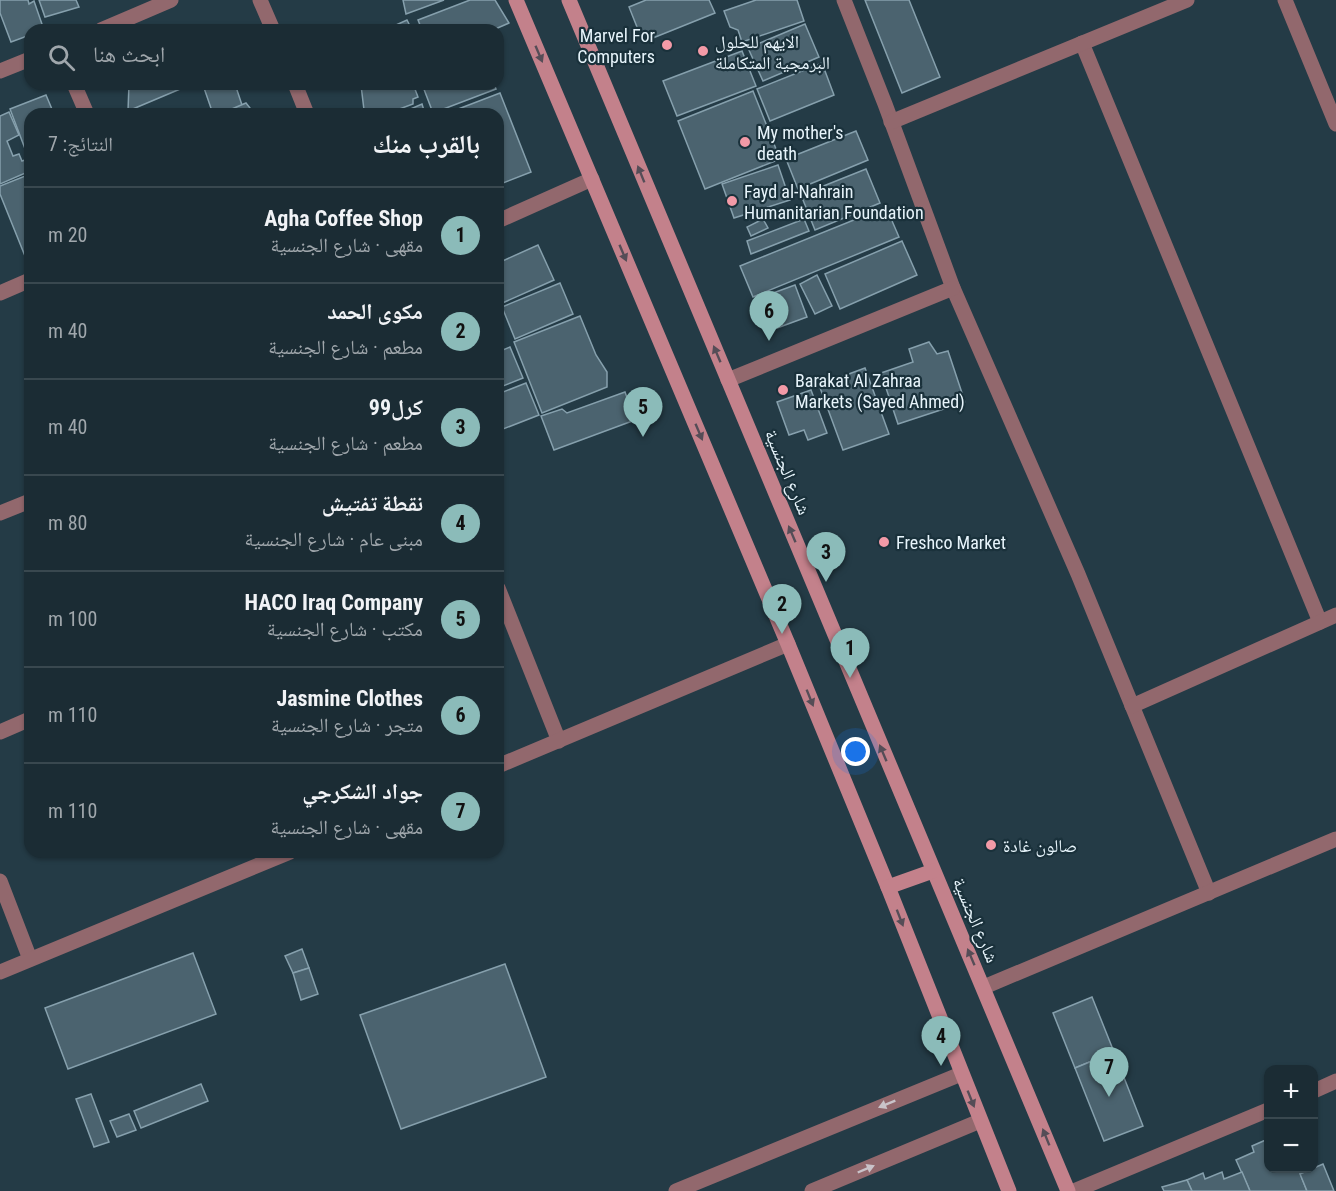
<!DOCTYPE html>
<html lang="ar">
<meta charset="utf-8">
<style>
body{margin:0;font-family:"Roboto Condensed","Noto Naskh Arabic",sans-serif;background:#24343c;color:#f1f3f6;direction:rtl}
.controls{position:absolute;right:18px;bottom:18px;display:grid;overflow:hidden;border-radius:12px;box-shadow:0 2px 4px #0004}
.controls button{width:54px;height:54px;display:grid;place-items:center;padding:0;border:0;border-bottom:2px solid #39484f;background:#1b2c34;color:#f1f3f6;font:30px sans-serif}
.you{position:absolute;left:856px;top:752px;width:21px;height:21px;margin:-15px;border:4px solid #fff;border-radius:50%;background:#1a73e8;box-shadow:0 0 0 9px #1a73e833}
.badge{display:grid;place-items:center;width:39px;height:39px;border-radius:50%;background:#8bbbb9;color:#111;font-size:20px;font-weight:700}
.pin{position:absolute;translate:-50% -50px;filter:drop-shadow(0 2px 3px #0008)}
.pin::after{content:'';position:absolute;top:32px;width:21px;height:18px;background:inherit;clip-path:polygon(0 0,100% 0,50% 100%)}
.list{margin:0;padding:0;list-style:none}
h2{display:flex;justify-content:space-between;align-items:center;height:78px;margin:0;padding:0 24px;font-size:26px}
h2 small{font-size:20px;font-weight:400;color:#a0a7ac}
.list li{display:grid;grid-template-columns:39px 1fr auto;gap:18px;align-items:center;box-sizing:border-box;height:96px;padding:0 24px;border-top:2px solid #39484f}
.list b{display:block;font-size:22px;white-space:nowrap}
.list p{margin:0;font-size:20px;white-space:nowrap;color:#a0a7ac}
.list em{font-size:20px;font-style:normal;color:#a0a7ac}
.icon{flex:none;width:33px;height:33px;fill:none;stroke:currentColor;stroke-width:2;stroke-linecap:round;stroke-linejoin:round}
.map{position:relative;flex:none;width:1336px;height:1191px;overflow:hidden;direction:ltr}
.search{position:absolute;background:#1b2c34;box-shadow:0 2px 4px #0004;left:24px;top:24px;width:480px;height:66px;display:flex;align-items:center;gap:15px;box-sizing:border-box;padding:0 21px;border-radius:18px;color:#a0a7ac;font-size:22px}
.panel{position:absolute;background:#1b2c34;box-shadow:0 2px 4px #0004;left:24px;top:108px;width:480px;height:750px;border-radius:18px;direction:rtl}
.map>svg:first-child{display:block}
</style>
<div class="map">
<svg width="1336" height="1191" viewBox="0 0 1336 1191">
<rect width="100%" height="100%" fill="#243b46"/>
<g fill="#4b636f" stroke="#86a0ad" stroke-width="1.5">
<path d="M 0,0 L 28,0 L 29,4 L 34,1 L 44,30 L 30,30 L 30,35 L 11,42 L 0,13 Z"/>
<path d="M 39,0 L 76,0 L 79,7 L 45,17 Z"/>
<path d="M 403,0 L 444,0 L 406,14 Z"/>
<path d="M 470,0 L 495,0 L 509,23 L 493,30 L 422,30 L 418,20 Z"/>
<path d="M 646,0 L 709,0 L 715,13 L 643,42 L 629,7 Z"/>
<path d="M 756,0 L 797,0 L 804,21 L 742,42 L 738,30 L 730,27 L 724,11 Z"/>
<path d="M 865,0 L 909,0 L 940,77 L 902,93 Z"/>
<path d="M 407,20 L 412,30 L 385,30 Z"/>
<path d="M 805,24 L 819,57 L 763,81 L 748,48 Z"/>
<path d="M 742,51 L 756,86 L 677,116 L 663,81 Z"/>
<path d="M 822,63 L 834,95 L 770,121 L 757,89 Z"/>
<path d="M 129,84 L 192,84 L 128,111 Z"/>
<path d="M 235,84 L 243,108 L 228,114 L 213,114 L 203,85 Z"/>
<path d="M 365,84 L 413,84 L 418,97 L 413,99 L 413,104 L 386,114 L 362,114 L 361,111 L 364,110 L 361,85 Z"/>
<path d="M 422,84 L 494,84 L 496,89 L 433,113 Z"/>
<path d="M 753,91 L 780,159 L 705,189 L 678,121 Z"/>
<path d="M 500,93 L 531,172 L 498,185 L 498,114 L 454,114 L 453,111 Z"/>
<path d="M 46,95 L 54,114 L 30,114 L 30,162 L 10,109 Z"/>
<path d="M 246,103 L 250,108 L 250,114 L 220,114 Z"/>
<path d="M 422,104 L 425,114 L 399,114 Z"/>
<path d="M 9,112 L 19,135 L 7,141 L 13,156 L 19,154 L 22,161 L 28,159 L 30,171 L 0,184 L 0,116 Z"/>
<path d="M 856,131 L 868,160 L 798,189 L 786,159 Z"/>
<path d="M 778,165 L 790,200 L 734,218 L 722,184 Z"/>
<path d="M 866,169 L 880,203 L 815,230 L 801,195 Z"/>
<path d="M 30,174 L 30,260 L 27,261 L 0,194 L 0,186 Z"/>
<path d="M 886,207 L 899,237 L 753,297 L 740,266 Z"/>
<path d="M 763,219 L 768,228 L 751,236 L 747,227 Z"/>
<path d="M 804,219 L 809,231 L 751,254 L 747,241 Z"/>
<path d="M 902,241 L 917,275 L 840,309 L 825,274 Z"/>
<path d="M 538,245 L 554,280 L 498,305 L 498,263 Z"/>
<path d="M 817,275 L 832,306 L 815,314 L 800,284 Z"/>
<path d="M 560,283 L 573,314 L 515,339 L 502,307 Z"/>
<path d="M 795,285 L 807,317 L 777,328 L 765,296 Z"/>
<path d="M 580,316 L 596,355 L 607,372 L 607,387 L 542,413 L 514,342 Z"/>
<path d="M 929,342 L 937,354 L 948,351 L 965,402 L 898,424 L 881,373 L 913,362 L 909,349 Z"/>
<path d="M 510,347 L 523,378 L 498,388 L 498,352 Z"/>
<path d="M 865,368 L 889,434 L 843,450 L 819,385 Z"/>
<path d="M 526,383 L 539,415 L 498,431 L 498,394 Z"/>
<path d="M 811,390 L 827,433 L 808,440 L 804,430 L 789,435 L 777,402 Z"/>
<path d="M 625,392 L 635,420 L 554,450 L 541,416 L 562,409 L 567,413 Z"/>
<path d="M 302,949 L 309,968 L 293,973 L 285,956 Z"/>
<path d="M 193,953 L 216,1014 L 68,1069 L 45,1008 Z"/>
<path d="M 505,964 L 546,1077 L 401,1129 L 360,1015 Z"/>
<path d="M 309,968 L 318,994 L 301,1000 L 293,973 Z"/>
<path d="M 1092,997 L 1114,1052 L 1075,1068 L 1053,1013 Z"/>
<path d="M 1114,1052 L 1143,1126 L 1104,1141 L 1075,1068 Z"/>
<path d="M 201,1084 L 208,1101 L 141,1128 L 134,1111 Z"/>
<path d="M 91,1094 L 109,1142 L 94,1147 L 76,1099 Z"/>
<path d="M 129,1114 L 136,1130 L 117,1137 L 110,1121 Z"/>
<path d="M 1268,1139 L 1268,1168 L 1298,1168 L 1307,1191 L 1250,1191 L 1236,1160 L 1254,1152 L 1252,1146 Z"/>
<path d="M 1323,1164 L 1334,1191 L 1307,1191 L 1300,1174 Z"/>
<path d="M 1222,1172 L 1224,1179 L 1242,1172 L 1250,1191 L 1192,1191 L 1187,1180 L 1203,1173 L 1205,1179 Z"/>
<path d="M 1187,1180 L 1192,1191 L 1164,1191 L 1162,1187 Z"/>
</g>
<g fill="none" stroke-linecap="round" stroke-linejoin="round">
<g stroke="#92686d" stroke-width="15">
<path d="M 260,0 L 273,30"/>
<path d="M 844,0 L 885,104 L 953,288 L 1078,574 L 1209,893"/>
<path d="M 1285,0 L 1336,124"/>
<path d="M 101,30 L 171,0"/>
<path d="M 1082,43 L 1320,622"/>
<path d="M 0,71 L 30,59"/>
<path d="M 74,84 L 87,114"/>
<path d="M 295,84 L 307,114"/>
<path d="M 891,122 L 1187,0"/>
<path d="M 498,221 L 592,179"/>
<path d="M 0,293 L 30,280"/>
<path d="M 728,380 L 953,288"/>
<path d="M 0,513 L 30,501"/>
<path d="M 498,588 L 559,741"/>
<path d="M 1132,706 L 1336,615"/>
<path d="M 0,732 L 30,719"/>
<path d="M 498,766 L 788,644"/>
<path d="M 0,881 L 30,959"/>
<path d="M 0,972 L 290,852"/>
<path d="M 984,987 L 1336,839"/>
<path d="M 1314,1091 L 1336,1081"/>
<path d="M 1074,1191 L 1268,1110"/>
</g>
<g stroke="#92686d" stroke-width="15">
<path d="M 676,1191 L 961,1074"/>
<path d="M 812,1191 L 980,1121"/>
</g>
<g stroke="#c3818b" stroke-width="15">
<path d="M 516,0 L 788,644 L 888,887 L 1009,1191"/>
<path d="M 569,0 L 1068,1191"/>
<path d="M 888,887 L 933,871"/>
</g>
</g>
<defs><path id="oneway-solid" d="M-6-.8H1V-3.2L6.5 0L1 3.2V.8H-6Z" transform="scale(1.5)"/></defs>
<g fill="#554d57">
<use href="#oneway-solid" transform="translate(539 54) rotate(67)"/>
<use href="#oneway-solid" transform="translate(641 174) rotate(-112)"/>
<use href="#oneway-solid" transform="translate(623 253) rotate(67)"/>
<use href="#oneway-solid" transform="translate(717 354) rotate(-113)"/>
<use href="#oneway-solid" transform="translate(699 432) rotate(67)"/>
<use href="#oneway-solid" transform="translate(792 534) rotate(-113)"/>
<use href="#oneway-solid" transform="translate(810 698) rotate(68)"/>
<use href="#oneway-solid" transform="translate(883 753) rotate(-113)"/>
<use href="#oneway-solid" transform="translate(900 918) rotate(69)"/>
<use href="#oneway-solid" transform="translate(971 957) rotate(-113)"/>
<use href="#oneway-solid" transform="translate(971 1099) rotate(68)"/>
<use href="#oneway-solid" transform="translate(1046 1137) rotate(-112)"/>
</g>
<g fill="#c9c3c9">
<use href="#oneway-solid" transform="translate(887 1104) rotate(158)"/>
<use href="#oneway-solid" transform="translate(866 1169) rotate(-23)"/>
</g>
<g fill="#f39aa7" stroke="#1a313b" stroke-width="2">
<circle cx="667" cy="45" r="6"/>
<circle cx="703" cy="51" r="6"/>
<circle cx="745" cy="142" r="6"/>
<circle cx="732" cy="201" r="6"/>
<circle cx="783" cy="390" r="6"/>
<circle cx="884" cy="542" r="6"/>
<circle cx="991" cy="845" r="6"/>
</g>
<g text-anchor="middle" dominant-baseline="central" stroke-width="4.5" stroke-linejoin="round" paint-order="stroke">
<g font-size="18" fill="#e7f4fb" stroke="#1a313b" text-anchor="start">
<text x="655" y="35" text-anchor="end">Marvel For<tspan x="655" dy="21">Computers</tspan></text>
<text x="715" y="41">الايهم للحلول<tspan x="715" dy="21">البرمجية المتكاملة</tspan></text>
<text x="757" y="132">My mother's<tspan x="757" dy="21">death</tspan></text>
<text x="744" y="191">Fayd al-Nahrain<tspan x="744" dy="21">Humanitarian Foundation</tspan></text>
<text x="795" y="380">Barakat Al Zahraa<tspan x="795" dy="21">Markets (Sayed Ahmed)</tspan></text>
<text x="896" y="542">Freshco Market</text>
<text x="1003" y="845">صالون غادة</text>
</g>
<g font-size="18" fill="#e7f4fb" stroke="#1a313b">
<text transform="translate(788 472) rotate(67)">شارع الجنسية</text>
<text transform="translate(976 920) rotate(67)">شارع الجنسية</text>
</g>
</g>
</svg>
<div class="controls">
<button>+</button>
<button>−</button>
</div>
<div class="you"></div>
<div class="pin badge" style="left:850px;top:678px">1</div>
<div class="pin badge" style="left:782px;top:634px">2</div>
<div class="pin badge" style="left:826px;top:582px">3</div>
<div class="pin badge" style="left:941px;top:1066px">4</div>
<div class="pin badge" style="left:643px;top:437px">5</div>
<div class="pin badge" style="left:769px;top:341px">6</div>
<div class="pin badge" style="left:1109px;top:1097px">7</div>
<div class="search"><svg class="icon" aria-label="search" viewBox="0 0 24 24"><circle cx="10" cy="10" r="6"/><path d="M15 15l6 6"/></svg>ابحث هنا</div>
<section class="panel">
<h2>بالقرب منك<small>النتائج: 7</small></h2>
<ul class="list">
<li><span class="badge">1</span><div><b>Agha Coffee Shop</b><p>مقهى · شارع الجنسية</p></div><em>20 m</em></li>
<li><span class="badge">2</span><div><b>مكوى الحمد</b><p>مطعم · شارع الجنسية</p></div><em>40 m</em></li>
<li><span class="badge">3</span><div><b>كرل99</b><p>مطعم · شارع الجنسية</p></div><em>40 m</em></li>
<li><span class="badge">4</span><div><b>نقطة تفتيش</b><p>مبنى عام · شارع الجنسية</p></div><em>80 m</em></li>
<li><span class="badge">5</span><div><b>HACO Iraq Company</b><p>مكتب · شارع الجنسية</p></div><em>100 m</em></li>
<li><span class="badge">6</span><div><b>Jasmine Clothes</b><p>متجر · شارع الجنسية</p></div><em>110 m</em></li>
<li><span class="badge">7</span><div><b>جواد الشكرجي</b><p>مقهى · شارع الجنسية</p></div><em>110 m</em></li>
</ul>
</section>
</div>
